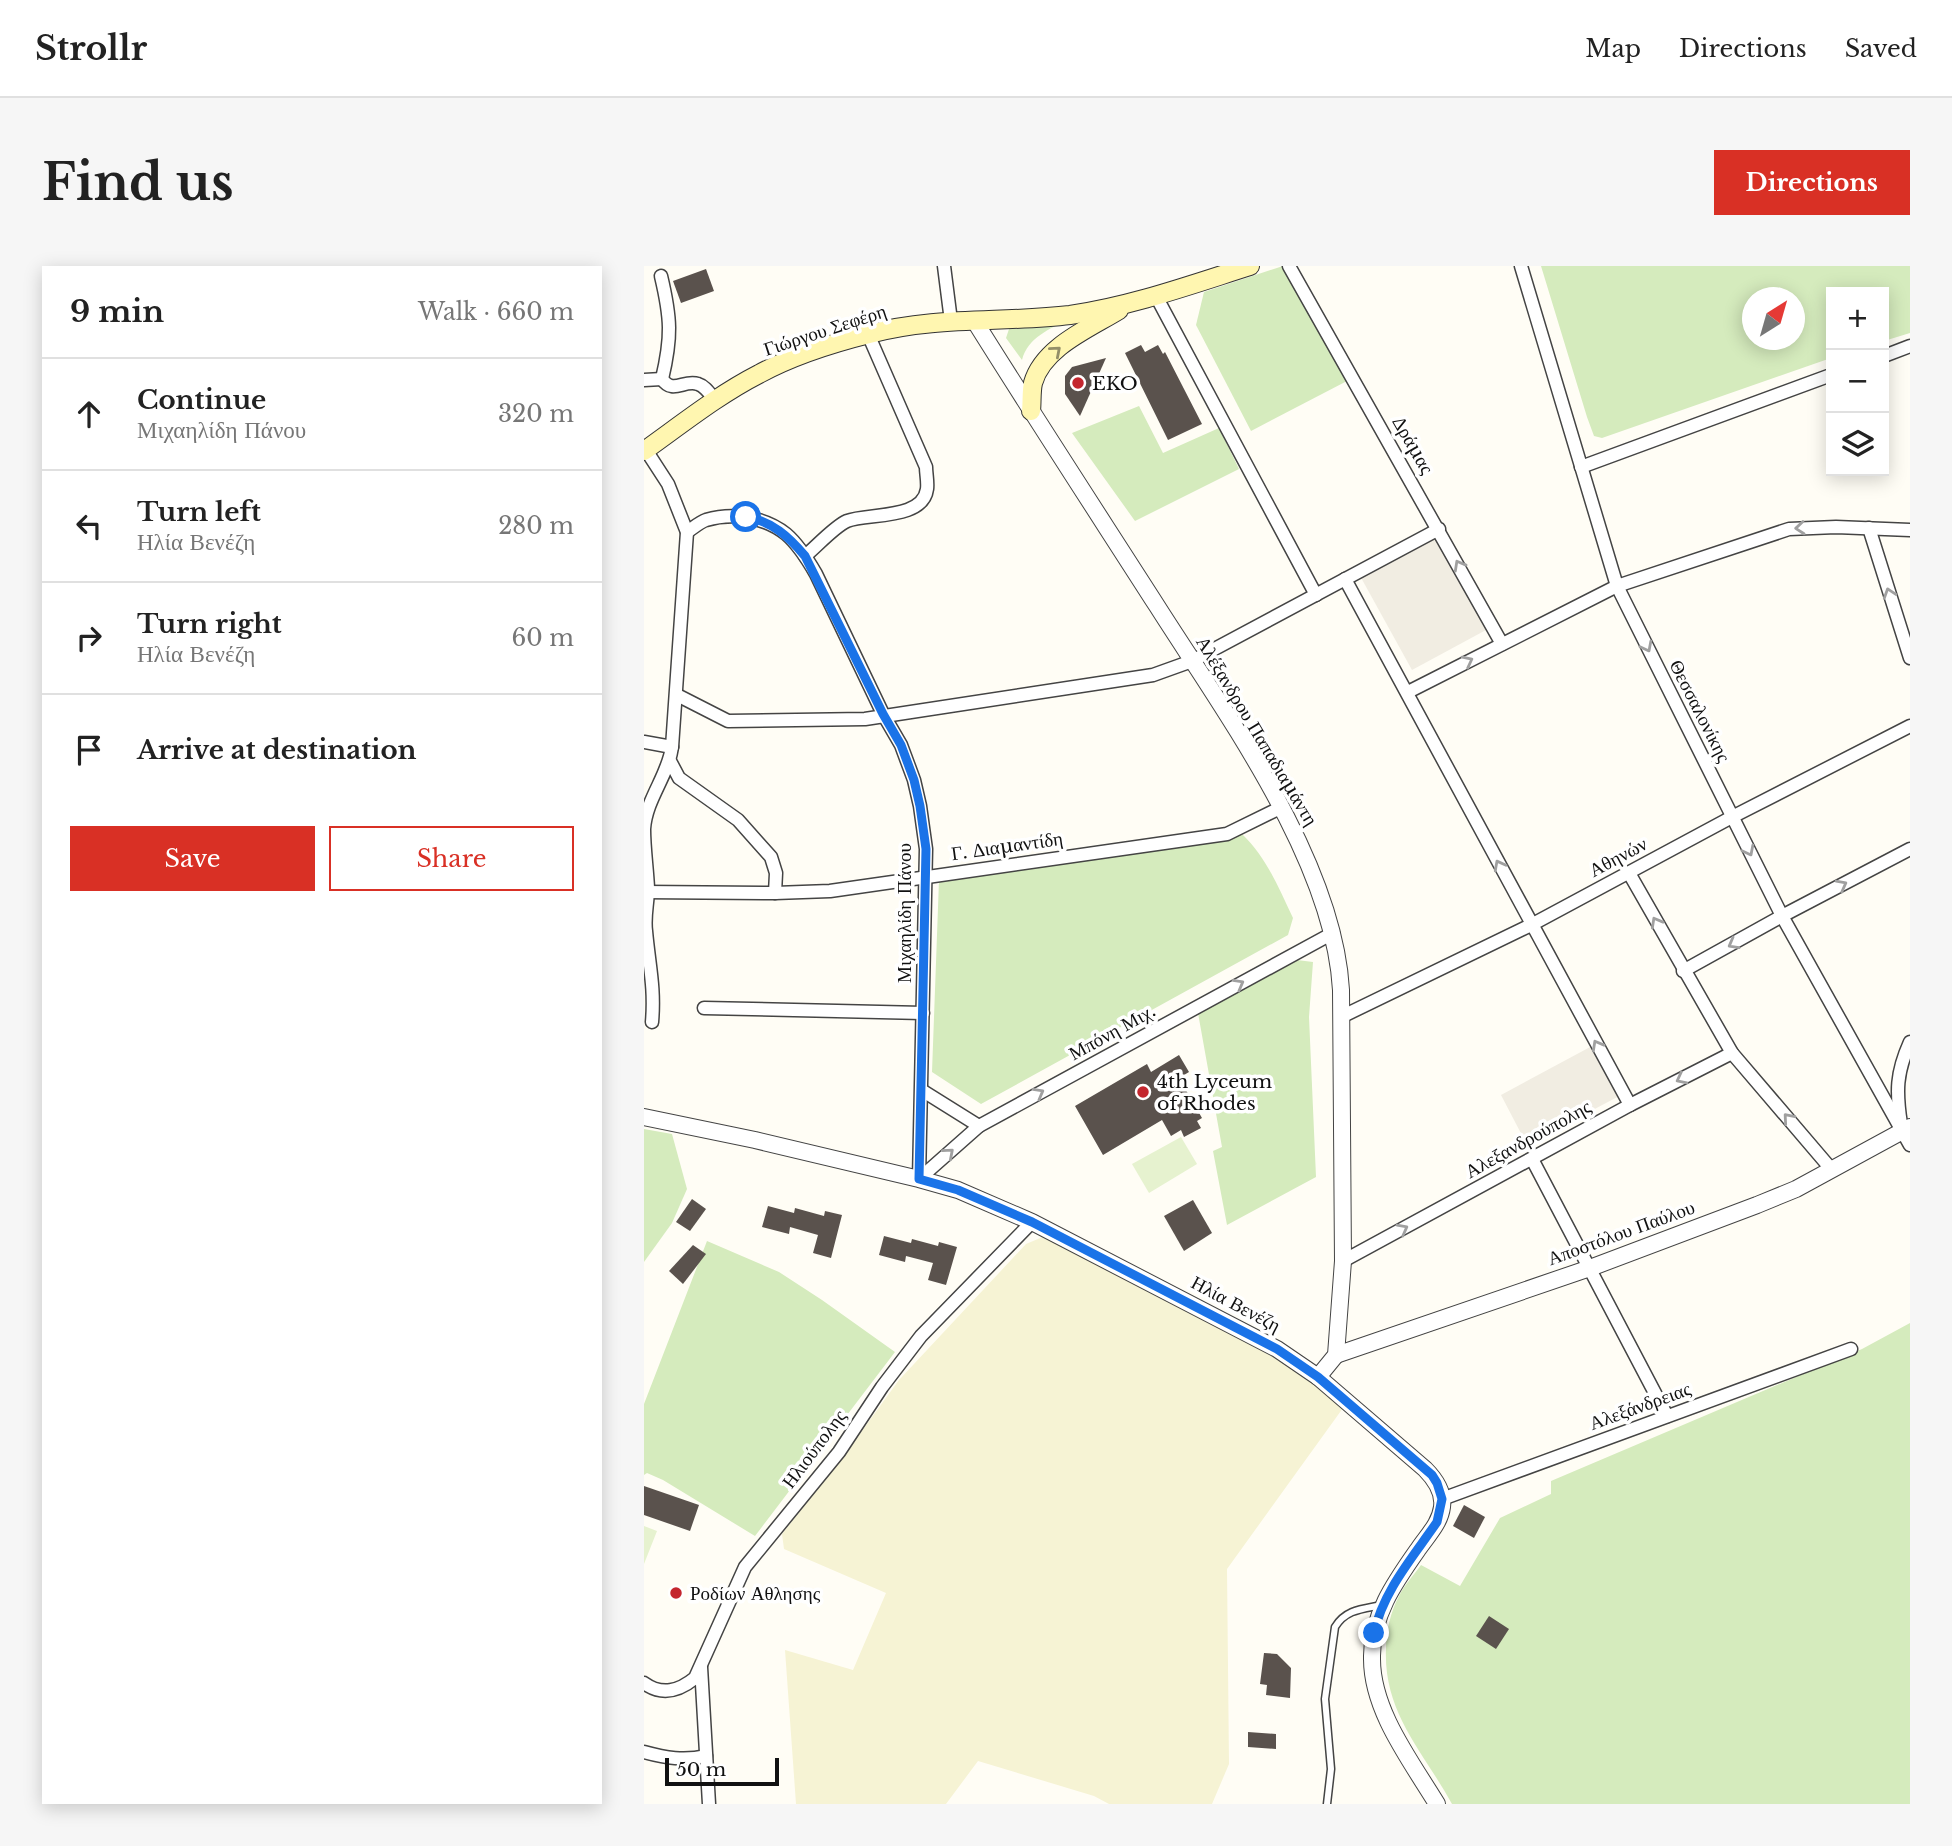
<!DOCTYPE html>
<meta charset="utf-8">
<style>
body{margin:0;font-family:"Libre Baskerville",serif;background:#f6f6f6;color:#222}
.controls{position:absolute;right:21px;top:21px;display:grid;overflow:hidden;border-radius:0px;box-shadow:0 4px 18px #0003}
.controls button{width:63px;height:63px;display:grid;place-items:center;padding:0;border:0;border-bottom:2px solid #e0e0e0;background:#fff;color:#222;font:35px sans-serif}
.compass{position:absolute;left:1098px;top:21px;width:63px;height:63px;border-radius:50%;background:#fff;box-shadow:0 4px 18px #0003;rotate:37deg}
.scale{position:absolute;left:21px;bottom:18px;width:114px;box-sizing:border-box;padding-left:7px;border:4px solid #111;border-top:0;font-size:19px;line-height:24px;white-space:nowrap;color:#111;-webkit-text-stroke:5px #fff;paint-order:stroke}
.stop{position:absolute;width:21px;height:21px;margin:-16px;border:5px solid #1a73e8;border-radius:50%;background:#fff}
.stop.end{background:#1a73e8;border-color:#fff;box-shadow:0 2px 7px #0008}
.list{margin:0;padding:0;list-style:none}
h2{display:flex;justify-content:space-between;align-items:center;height:91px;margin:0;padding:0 28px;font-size:30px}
h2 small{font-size:23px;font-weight:400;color:#767676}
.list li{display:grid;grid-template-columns:46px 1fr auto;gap:21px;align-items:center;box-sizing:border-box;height:112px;padding:0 28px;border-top:2px solid #e0e0e0}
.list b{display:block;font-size:26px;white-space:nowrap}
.list p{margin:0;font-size:23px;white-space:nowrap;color:#767676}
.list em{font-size:23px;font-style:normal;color:#767676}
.actions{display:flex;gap:14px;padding:21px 28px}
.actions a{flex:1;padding:16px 0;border:2px solid #d93025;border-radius:0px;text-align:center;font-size:24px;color:#d93025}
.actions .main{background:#d93025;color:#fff}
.icon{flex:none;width:38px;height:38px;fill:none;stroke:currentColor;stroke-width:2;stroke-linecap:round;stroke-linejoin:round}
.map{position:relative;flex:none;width:1266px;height:1538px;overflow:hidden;border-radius:0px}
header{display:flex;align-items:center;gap:42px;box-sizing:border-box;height:98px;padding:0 35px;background:#fff;border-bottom:2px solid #e0e0e0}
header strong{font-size:33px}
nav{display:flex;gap:38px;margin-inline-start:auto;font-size:24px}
.intro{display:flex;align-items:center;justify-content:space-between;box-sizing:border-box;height:168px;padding:0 42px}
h1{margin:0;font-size:49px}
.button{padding:18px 32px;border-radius:0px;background:#d93025;color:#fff;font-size:24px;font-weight:700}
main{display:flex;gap:42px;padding:0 42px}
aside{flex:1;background:#fff;border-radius:0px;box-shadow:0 4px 18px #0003}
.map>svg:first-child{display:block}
</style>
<header>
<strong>Strollr</strong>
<nav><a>Map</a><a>Directions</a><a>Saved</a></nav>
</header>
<div class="intro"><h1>Find us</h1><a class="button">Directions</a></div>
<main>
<aside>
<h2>9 min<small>Walk · 660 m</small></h2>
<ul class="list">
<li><svg class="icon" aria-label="ahead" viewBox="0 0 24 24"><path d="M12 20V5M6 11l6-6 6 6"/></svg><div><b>Continue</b><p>Μιχαηλίδη Πάνου</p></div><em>320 m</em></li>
<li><svg class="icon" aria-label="left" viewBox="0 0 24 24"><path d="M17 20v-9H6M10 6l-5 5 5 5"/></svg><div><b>Turn left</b><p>Ηλία Βενέζη</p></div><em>280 m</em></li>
<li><svg class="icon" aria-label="right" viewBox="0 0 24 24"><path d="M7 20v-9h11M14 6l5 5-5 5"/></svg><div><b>Turn right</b><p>Ηλία Βενέζη</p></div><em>60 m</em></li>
<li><svg class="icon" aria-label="arrive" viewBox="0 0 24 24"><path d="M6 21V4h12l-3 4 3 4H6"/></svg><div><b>Arrive at destination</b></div></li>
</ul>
<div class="actions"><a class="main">Save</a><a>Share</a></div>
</aside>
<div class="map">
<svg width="1266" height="1538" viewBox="0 0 1266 1538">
<rect width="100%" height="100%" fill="#fffdf5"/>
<path fill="#f6f3d4" d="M 401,970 L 646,1097 L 699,1142 L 583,1303 L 585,1498 L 568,1538 L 465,1538 L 450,1530 L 334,1495 L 302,1538 L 152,1538 L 141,1384 L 209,1404 L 242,1327 L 140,1283 L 138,1268 L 201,1188 L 255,1114 L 382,978 Z"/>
<g fill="#d5ebbd" fill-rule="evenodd">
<path d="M 639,0 L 703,115 L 607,165 L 552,59 L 560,26 Z"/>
<path d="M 897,0 L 1266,0 L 1266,67 L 1240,75 L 1240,26 L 1187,26 L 1187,92 L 958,172 L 950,170 L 943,151 ZM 1108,32 L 1150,32 L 1150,74 L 1108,74 Z"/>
<path d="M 425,53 C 406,63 384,71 378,94 L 362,72 L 366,60 Z"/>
<path d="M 495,140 L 519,187 L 575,162 L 595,203 L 491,255 L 428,167 Z"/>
<path d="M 598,568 C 623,592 634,621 649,652 L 644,669 L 337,838 L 288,806 L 295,614 Z"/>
<path d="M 645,693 L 669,696 L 665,751 L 672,911 L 583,959 L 569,885 L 578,881 L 554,747 Z"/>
<path d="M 0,863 L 28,868 L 43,923 L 28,957 L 0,996 Z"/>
<path d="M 63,975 L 135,1006 L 178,1034 L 251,1086 L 111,1270 L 19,1214 L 3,1207 L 0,1209 L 0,1138 Z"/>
<path d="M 1266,1057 L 1266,1538 L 808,1538 C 779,1485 739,1447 742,1382 C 742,1365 747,1345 755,1330 C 760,1319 770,1309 777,1299 L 816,1320 L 856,1252 L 907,1228 L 907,1215 L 1218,1083 Z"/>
</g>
<g fill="#e6f2cf">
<path d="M 537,871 L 553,898 L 505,927 L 488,898 Z"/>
<path d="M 0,1260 L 13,1265 L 0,1298 Z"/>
</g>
<g fill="#f1ede2">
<path d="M 789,267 L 842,364 L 768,404 L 715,308 Z"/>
<path d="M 948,780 L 977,829 L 883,879 L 857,829 Z"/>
</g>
<g fill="#5a524d">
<path d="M 62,3 L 70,25 L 37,37 L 29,15 Z"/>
<path d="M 497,79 L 501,86 L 514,79 L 519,88 L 521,86 L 558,158 L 524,174 L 481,87 Z"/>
<path d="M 462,92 L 436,150 L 421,128 L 421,110 L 428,101 Z"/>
<path d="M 535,789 L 545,806 L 535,812 L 558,852 L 553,855 L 557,862 L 540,871 L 537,864 L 527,870 L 518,854 L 459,889 L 431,840 L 503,798 L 507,806 Z"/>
<path d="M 48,933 L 62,943 L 46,965 L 32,956 Z"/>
<path d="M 549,934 L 568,967 L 540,985 L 520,950 Z"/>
<path d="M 124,940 L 150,947 L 151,942 L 180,950 L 181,945 L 198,949 L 187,992 L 169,987 L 174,969 L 146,961 L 145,968 L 118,961 Z"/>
<path d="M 240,970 L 267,977 L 268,973 L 294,980 L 295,976 L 313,981 L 302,1019 L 284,1014 L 289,997 L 262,990 L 261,996 L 235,989 Z"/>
<path d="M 49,979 L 62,988 L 39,1018 L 25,1005 Z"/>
<path d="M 0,1220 L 55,1239 L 46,1265 L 0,1249 Z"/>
<path d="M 820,1239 L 841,1251 L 830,1272 L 809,1260 Z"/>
<path d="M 845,1350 L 865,1363 L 852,1383 L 832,1370 Z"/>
<path d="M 620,1387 L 633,1388 L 647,1402 L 646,1432 L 622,1429 L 623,1419 L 616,1418 Z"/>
<path d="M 604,1466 L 632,1468 L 632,1483 L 604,1481 Z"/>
</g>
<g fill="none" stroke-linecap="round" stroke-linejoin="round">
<defs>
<path id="service" d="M 683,1538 L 687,1503 L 681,1433 L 691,1361 C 702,1343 719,1343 738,1339"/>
<g id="minor">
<path d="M 300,0 L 307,55"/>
<path d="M 645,0 L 858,378"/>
<path d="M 877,0 L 973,320 L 1138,650 L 1266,879"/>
<path d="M 17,10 C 27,52 28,71 18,113 C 29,129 40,113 54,118 C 61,120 66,128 71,134"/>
<path d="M 512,30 L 672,329"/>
<path d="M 1240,90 L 1266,80"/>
<path d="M 0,114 L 18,113"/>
<path d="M 2,184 L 24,218 L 43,266 L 28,481 C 24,510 2,533 0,563 C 0,582 3,602 4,622 C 4,637 0,650 2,665 C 5,699 11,721 8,756"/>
<path d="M 937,201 L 1187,109"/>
<path d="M 1225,262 L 1266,392"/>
<path d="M 43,266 C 49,262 56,256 62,254 C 89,246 121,251 142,268 C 155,279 164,294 172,308 L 239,448 L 257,479 L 270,514 L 276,540 L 282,583 L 275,913"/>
<path d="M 161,290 C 172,281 191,260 203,255 C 224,247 279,254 283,223 C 284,216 282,208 282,201 L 224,68"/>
<path d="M 701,313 L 986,839"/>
<path d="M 764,426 L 973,320 L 1145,263 L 1192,261 L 1266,264"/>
<path d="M 33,429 L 84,455 L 221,453 L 509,409 L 548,395 L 795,263"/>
<path d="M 0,476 L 28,481"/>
<path d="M 26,495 L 35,512 L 94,554 L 127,591 L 132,607 L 131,627"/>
<path d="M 985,607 L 1088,787 L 1188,904"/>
<path d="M 0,626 L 131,627 L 186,625 L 583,568 L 636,542"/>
<path d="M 1039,705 L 1138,650 L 1266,583"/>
<path d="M 60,742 L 279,747"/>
<path d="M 697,751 L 887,659 L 1088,551 L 1266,460"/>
<path d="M 279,825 L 335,860"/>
<path d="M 1257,858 C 1252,826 1252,807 1266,776"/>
<path d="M 888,893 L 1023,1150"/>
<path d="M 275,913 L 335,860 L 689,667"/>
<path d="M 699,995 L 986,839 L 1088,787"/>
<path d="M 798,1233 L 1207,1083"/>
<path d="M 57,1401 L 65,1538"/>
<path d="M 0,1417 C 18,1430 35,1425 51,1412 L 101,1301 L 195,1186 L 238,1121 L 277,1070 L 388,956"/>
<path d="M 0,1486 C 22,1492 40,1495 62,1490"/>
</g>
<g id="tertiary">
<path d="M 330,54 C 390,150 452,245 513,340 C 581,447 690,595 697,724 L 699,995 L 692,1089 L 674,1111"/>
<path d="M 0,851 L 111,874 L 275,913 L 314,924 L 388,956 L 633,1083 L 674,1111 L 781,1203 C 791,1213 800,1226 798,1241 C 796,1257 784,1269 775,1282 C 751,1316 727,1349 728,1393 C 728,1445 767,1495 793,1538"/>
<path d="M 692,1089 L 946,1002 L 1113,939 L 1152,923 L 1266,861"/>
</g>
<g id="secondary">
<path d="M 387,145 C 388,136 387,126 389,117 C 399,81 446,62 475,44"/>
<path d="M 0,185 C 38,158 74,129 115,108 C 148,90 189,77 225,68 C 291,50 359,57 426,49 C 488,40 546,19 606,0"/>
</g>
</defs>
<use href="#service" stroke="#444" stroke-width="9"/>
<use href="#minor" stroke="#444" stroke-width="15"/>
<use href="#tertiary" stroke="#444" stroke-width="18"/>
<use href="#secondary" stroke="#333" stroke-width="20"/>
<use href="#service" stroke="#fff" stroke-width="6"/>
<use href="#minor" stroke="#fff" stroke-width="12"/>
<use href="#tertiary" stroke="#fff" stroke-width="16"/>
<use href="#secondary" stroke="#fff6b0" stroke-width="18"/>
</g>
<defs><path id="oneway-chevron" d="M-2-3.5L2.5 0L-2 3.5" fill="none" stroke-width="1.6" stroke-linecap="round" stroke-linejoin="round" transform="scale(1.75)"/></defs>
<use stroke="#948f68" href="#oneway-chevron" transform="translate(412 85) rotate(-41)"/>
<g stroke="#a0a0a0">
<use href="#oneway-chevron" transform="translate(1156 262) rotate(175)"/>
<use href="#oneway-chevron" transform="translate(815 299) rotate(-119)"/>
<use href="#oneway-chevron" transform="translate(1245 327) rotate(-108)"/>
<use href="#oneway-chevron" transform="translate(1003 381) rotate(63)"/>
<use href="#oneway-chevron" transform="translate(824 395) rotate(-27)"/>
<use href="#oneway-chevron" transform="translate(1105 585) rotate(63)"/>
<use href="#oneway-chevron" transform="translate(855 599) rotate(-118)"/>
<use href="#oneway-chevron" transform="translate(1198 619) rotate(-28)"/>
<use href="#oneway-chevron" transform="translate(1012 656) rotate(-119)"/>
<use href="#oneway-chevron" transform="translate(1089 678) rotate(151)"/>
<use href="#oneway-chevron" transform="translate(595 718) rotate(-29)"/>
<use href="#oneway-chevron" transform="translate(953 779) rotate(-119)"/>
<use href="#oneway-chevron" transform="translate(1037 813) rotate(153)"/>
<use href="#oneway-chevron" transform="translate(395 827) rotate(-29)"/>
<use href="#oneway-chevron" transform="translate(1144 852) rotate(-131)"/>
<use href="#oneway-chevron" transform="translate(305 887) rotate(-41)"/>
<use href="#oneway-chevron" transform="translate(759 963) rotate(-28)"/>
</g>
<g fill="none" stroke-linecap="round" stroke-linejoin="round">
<path stroke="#1a73e8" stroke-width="9" d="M 102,251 C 128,255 145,271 161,290 L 239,448 L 257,479 L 270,514 L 276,540 L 282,583 L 275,913 L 314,924 L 388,956 L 633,1083 L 674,1111 L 788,1209 L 793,1217 L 798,1233 L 793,1256 C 769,1291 739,1325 730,1367"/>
</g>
<g fill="#c4262e" stroke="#fff" stroke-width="2.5">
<circle cx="434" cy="117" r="7"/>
<circle cx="499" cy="826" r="7"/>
<circle cx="32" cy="1327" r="7"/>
</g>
<g text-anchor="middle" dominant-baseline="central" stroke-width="7" stroke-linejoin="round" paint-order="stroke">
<g font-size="19" fill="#111" stroke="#fff">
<text transform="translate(181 64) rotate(-18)">Γιώργου Σεφέρη</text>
<text transform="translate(769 179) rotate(60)">Δράμας</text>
<text transform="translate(1056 445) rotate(63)">Θεσσαλονίκης</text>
<text transform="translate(613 465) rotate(59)">Αλέξανδρου Παπαδιαμάντη</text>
<text transform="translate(363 580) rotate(-8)">Γ. Διαμαντίδη</text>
<text transform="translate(974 591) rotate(-28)">Αθηνών</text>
<text transform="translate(260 647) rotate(-90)">Μιχαηλίδη Πάνου</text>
<text transform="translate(468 766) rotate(-29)">Μπόνη Μιχ.</text>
<text transform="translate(884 873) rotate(-29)">Αλεξανδρούπολης</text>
<text transform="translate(977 967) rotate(-20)">Αποστόλου Παύλου</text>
<text transform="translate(592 1038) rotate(28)">Ηλία Βενέζη</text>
<text transform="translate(996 1140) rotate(-20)">Αλεξάνδρειας</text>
<text transform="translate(170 1183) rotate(-53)">Ηλιούπολης</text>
</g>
<g font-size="19" fill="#111" stroke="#fff" text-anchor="start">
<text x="448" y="117">EKO</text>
<text x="513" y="815">4th Lyceum<tspan x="513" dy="22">of Rhodes</tspan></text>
<text x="46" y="1327">Ροδίων Αθλησης</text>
</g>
</g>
</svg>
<div class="controls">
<button>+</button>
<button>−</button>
<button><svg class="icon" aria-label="layers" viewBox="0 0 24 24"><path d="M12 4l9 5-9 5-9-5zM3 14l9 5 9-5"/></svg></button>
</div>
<svg class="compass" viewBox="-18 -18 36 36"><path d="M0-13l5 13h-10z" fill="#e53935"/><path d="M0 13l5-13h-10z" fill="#767676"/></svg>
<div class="scale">50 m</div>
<div class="stop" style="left:102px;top:251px"></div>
<div class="stop end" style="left:730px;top:1367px"></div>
</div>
</main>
